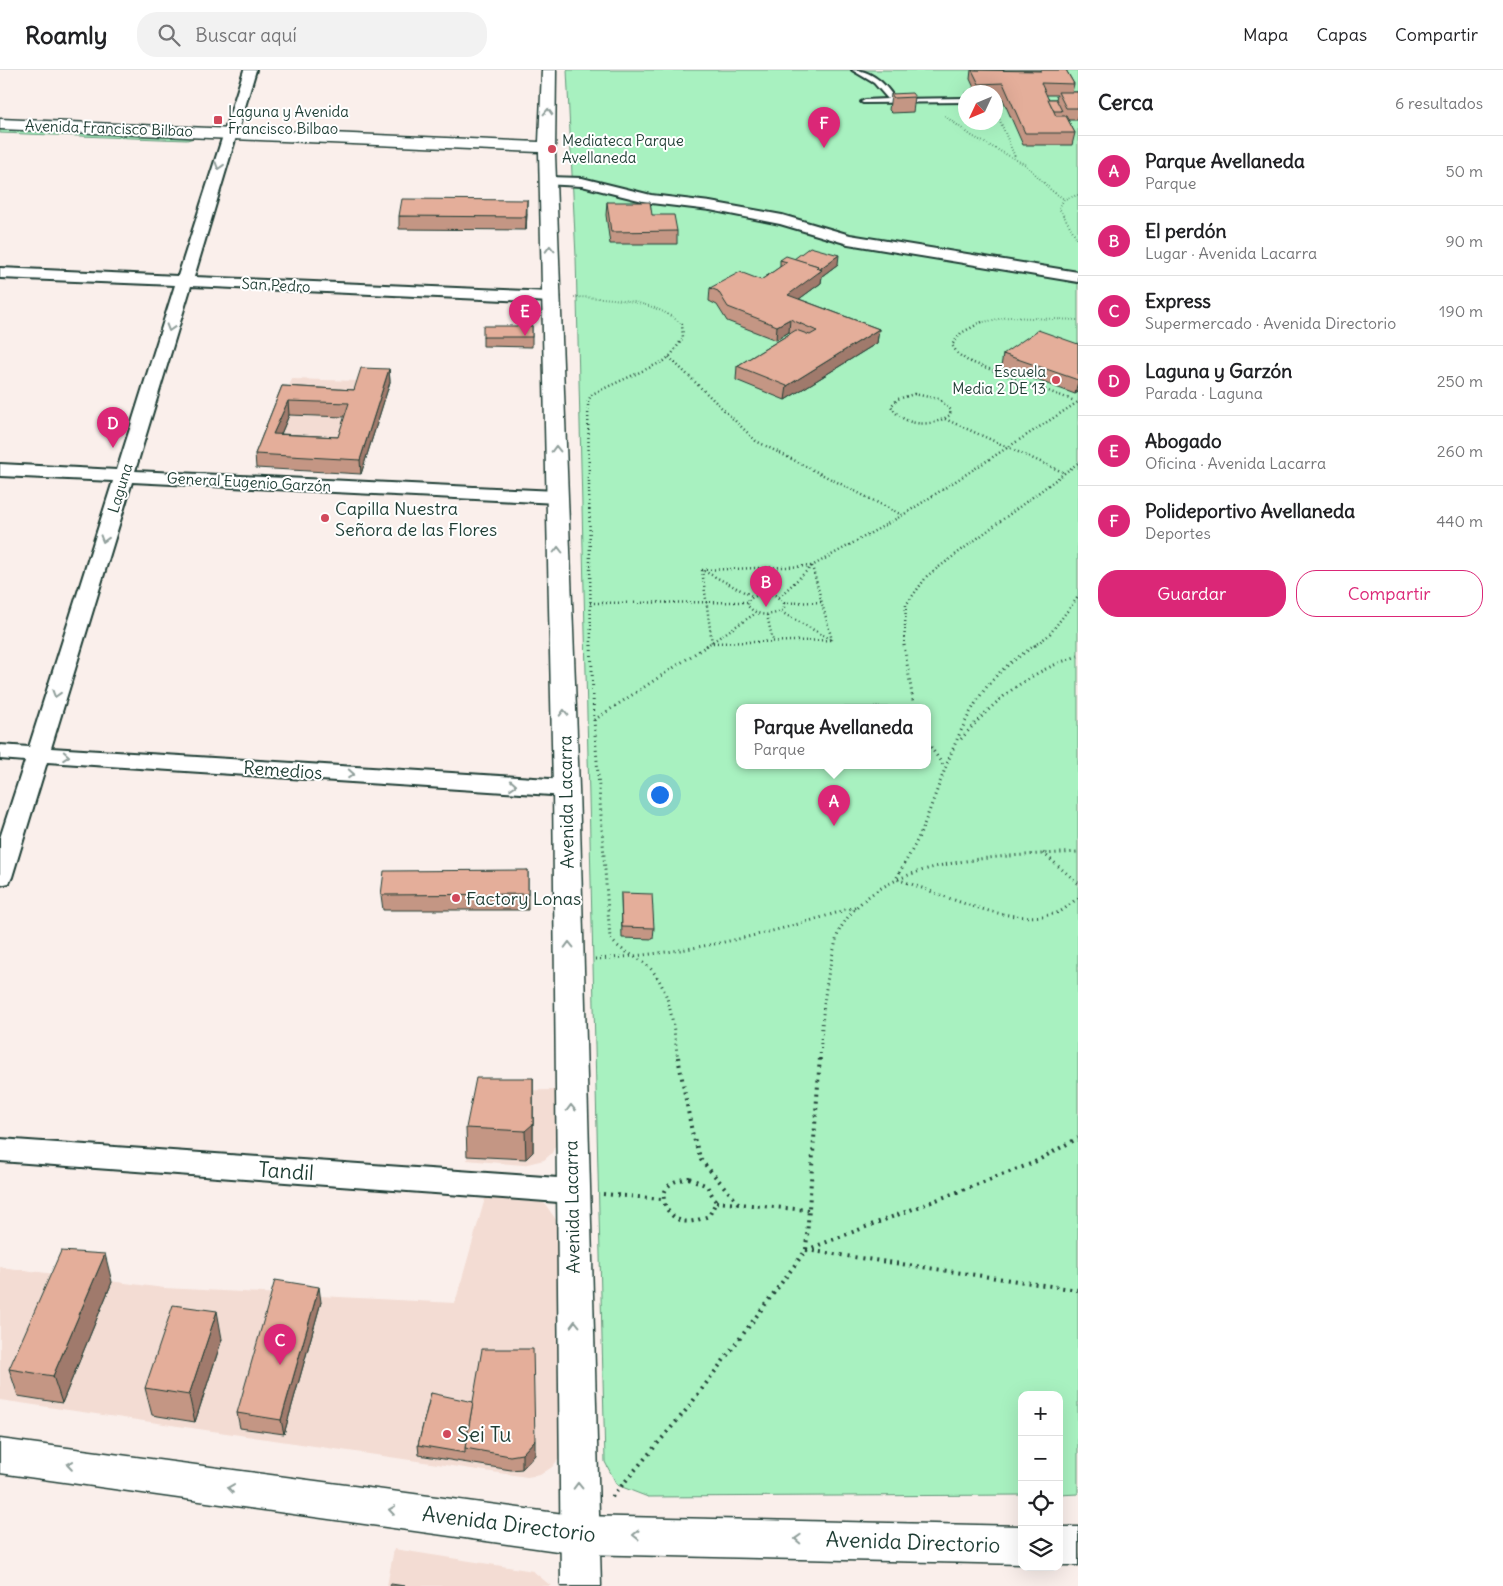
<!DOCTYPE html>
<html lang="es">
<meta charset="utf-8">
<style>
body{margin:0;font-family:Delius,sans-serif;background:#f2f2f2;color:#202124}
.controls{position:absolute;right:15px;bottom:15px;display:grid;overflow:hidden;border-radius:10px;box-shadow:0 5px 20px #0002}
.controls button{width:45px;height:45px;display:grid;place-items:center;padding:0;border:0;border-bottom:1px solid #e0e0e0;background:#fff;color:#202124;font:25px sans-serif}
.compass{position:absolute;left:958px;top:15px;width:45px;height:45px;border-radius:50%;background:#fff;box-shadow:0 5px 20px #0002;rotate:226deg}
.you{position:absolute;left:659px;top:724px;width:18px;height:18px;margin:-12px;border:4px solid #fff;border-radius:50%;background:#1a73e8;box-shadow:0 0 0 8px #1a73e833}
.badge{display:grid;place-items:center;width:32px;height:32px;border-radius:50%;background:#db2777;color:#fff;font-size:16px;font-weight:700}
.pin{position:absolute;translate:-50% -41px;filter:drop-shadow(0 1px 2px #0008)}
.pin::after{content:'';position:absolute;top:26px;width:18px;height:15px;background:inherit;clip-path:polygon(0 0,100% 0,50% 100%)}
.popup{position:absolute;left:736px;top:634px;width:195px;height:65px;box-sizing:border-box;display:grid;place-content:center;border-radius:10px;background:#fff;filter:drop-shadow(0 1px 4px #0005);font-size:16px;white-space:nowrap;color:#757577}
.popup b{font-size:19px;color:#202124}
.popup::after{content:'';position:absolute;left:50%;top:100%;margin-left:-10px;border:10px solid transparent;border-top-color:#fff}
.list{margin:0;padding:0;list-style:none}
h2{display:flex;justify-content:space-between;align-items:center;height:65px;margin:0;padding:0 20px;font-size:21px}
h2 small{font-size:16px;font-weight:400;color:#757577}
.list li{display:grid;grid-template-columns:32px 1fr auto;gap:15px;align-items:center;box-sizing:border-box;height:70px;padding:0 20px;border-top:1px solid #e0e0e0}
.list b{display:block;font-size:19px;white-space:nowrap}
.list p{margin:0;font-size:16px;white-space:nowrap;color:#757577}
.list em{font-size:16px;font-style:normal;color:#757577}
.actions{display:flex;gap:10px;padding:15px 20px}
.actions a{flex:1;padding:11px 0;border:1px solid #db2777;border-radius:20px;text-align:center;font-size:18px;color:#db2777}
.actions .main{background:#db2777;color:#fff}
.icon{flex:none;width:28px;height:28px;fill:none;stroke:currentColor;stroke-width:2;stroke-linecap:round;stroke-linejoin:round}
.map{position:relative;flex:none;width:1078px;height:1516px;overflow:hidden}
header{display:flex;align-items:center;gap:30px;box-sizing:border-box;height:70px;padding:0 25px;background:#fff;border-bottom:1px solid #e0e0e0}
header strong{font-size:24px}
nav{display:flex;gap:28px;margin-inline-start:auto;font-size:18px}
.search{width:350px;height:45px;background:#f2f2f2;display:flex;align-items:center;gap:12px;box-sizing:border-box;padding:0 18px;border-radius:20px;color:#757577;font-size:19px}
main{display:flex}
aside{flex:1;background:#fff}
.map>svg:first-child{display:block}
</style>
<header>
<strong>Roamly</strong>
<div class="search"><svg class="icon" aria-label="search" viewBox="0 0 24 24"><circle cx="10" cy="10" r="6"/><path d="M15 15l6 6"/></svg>Buscar aquí</div>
<nav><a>Mapa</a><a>Capas</a><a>Compartir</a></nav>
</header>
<main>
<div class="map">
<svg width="1078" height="1516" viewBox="0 0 1078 1516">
<rect width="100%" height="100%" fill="#faefeb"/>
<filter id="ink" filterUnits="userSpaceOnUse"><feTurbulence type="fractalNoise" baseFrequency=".02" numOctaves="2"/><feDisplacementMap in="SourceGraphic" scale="10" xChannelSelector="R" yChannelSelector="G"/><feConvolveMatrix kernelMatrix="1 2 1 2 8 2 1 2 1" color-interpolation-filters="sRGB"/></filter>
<g filter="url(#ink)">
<g fill="#f3dcd3">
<path d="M 292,309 L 390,312 L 361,404 L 256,398 Z"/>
<path d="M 555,1020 L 556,1074 L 552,1083 L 544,1090 L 523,1095 L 467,1090 L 478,1021 Z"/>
<path d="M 486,1125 L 533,1127 L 545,1134 L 559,1154 L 564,1383 L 552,1397 L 540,1405 L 527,1407 L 0,1330 L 0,1197 L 164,1218 L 455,1233 Z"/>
<path d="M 394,1479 L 533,1501 L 551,1516 L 387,1516 Z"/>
</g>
<g fill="#a8f1c0" stroke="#64977a" fill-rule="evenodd">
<path d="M 567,0 L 1078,0 L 1078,1424 L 1059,1425 L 1059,1325 L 1022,1325 L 1022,1425 L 648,1427 L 617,1415 L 605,1392 L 576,187 ZM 966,22 L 996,22 L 996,52 L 966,52 ZM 740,637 L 928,637 L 928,695 L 740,695 Z"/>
<path d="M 0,57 L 198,67 L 187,70 L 0,63 Z"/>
</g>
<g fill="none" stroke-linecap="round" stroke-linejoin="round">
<defs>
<path id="service" d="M 852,0 C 871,0 885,13 895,29 L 966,28 L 966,32 L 863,33 L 861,32 L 865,30 L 888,29 L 874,13 Z"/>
<g id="minor">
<path d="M 244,0 L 256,0 L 194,207 L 552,222 L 560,227 L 552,232 L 191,216 L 135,401 L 557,421 L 564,423 L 567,427 L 564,431 L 557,433 L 132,412 L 51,678 L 566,710 L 574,713 L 578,718 L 574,723 L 566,726 L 47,692 L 12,807 L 9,813 L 0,815 L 0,768 L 25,691 L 0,689 L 0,675 L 29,677 L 113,411 L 0,406 L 0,394 L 117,400 L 175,215 L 0,208 L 0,198 L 178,206 Z"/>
<path d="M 548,107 L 582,108 L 651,125 L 710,132 L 782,145 L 850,165 L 1078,202 L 1078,212 L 848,174 L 780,154 L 710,140 L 651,133 L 582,116 L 543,114 L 541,111 L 543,108 Z"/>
<path d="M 0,1069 L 572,1109 L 582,1113 L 586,1121 L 582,1129 L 572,1133 L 0,1091 Z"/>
</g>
<path id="tertiary" d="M 542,0 L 556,0 L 555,84 L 579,718 L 601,1516 L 561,1516 L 553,718 L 539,82 L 0,59 L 0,49 L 539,72 Z"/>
<g id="primary">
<path d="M 0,1369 L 579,1446 L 1022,1456 L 1022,1494 L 579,1484 L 0,1403 Z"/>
<rect x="1059" y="1457" width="19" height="38"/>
</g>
</defs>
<use href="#service" stroke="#1f3d34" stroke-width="4"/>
<use href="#minor" stroke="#1f3d34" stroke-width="4"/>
<use href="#tertiary" stroke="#1f3d34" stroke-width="3"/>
<use href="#primary" stroke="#1f3d34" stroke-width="3"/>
<g stroke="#1f3d34" stroke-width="2" stroke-dasharray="0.5 2.5" stroke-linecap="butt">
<path d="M 996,41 L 1015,87"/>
<path d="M 945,46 L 972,66 L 1026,95 L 1052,121 L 1064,129"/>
<path d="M 1078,125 L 1064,129 L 1059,138 L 1078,170"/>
<path d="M 574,227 C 609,228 653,229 680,253"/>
<path d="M 978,253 L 1009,247 L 1078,250"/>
</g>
<g stroke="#1f3d34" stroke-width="2.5" stroke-dasharray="1 3" stroke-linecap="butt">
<path d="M 982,252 L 961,263 L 952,275 L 958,284 L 968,291 L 1075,331"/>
<path d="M 669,287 L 756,371 L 902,445"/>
<path d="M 914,324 L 939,329 L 951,340 L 950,345 C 931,358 903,357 891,336 L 898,329 Z"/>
<path d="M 945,349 L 1065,403"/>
<path d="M 812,496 L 832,570"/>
<path d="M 759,498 L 763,523"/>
<path d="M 702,500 L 812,496"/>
<path d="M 702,500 L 712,573"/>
<path d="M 704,501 L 752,526"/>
<path d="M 763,523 L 775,525 L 784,533 L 784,539 C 771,547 757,547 747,535 L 749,529 Z"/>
<path d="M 779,527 L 812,496 L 903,445 L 1078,332"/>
<path d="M 590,533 L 747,532"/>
<path d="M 784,533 L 822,532"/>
<path d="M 781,542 L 832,570"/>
<path d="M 767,545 L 773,572"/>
<path d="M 713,573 L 832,570"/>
<path d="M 591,576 L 588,331 L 592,324 L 664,291 L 671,285 L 683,268 L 682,254 L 679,252"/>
<path d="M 706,576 L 756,543"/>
<path d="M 904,576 L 906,535 L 927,506 L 1078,393"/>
<path d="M 1034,576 L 1049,565 L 1078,527"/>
</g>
<g stroke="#1f3d34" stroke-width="3" stroke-dasharray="1 4" stroke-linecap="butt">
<path d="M 591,575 L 594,650 L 610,868 C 620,882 638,886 650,898 C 672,922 673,958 678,989"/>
<path d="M 904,575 L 914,637"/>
<path d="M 1036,575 C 1019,586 1002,598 989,614 C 958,652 940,716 921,762 C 914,778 904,794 896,809 C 942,823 1011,860 1059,842 C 1066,839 1072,832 1078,828"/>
<path d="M 594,650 L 708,575"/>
<path d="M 961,669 C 996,629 1026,603 1078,586"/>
<path d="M 928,673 L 945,698"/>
<path d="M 1043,783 L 1078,813"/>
<path d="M 595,889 C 686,884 772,864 858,836"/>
<path d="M 820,989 C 822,953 824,918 833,883 C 835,876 836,868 839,861 C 880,784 1003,787 1078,782"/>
</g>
<g stroke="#1f3d34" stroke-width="4" stroke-dasharray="2 5" stroke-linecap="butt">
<path d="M 678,987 L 692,1062 L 701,1090 L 739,1134"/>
<path d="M 689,1108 L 707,1116 L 716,1132 L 709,1146 C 700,1149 692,1153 682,1151 C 665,1146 655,1122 674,1112 C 678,1110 684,1109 689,1108 Z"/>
<path d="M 603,1124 L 662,1129"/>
<path d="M 716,1132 L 808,1140"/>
<path d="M 806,1180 L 1033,1093 L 1078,1068"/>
<path d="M 806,1180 L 1078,1220"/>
<path d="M 612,1427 L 687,1339 L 806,1180 L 820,987"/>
</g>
<use href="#service" fill="#fff" fill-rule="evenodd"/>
<use href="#minor" fill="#fff" fill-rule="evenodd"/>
<use href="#tertiary" fill="#fff" fill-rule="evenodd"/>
<use href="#primary" fill="#fff" fill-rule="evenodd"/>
</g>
<g fill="#c49684" stroke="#1f3d34" fill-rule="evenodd">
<path d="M 971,0 L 1066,0 L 1074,14 L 1072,22 L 1078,22 L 1078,50 L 1068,50 L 1075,63 L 1072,75 L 1023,75 L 1001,25 L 996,25 L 996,22 L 976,22 L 970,9 ZM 1046,25 L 1057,25 L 1056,29 L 1048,29 Z"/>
<path d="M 891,24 L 915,27 L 913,42 L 892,43 L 889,40 Z"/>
<path d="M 607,132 L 652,145 L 677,161 L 677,174 L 610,174 L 606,145 Z"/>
<path d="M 527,143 L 526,160 L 399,159 L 399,146 Z"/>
<path d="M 794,189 L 838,194 L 822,206 L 821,213 L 799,229 L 879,259 L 877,273 L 785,330 L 736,310 L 737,296 L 791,263 L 789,262 L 776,270 L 727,251 L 717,235 L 709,231 L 710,218 L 761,210 L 780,197 L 780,190 Z"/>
<path d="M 532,256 L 532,277 L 483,276 L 483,267 Z"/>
<path d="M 1078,274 L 1078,322 L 1075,324 L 1001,297 L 1003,284 Z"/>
<path d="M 389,299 L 390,312 L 361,404 L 256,398 L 255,384 L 282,316 L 354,320 ZM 289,345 L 345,347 L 338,367 L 281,364 Z"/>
<path d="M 528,800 L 528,840 L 383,840 L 381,825 Z"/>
<path d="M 621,823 L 654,858 L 653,869 L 622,868 Z"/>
<path d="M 533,1008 L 533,1082 L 526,1089 L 467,1086 L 466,1058 Z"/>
<path d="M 112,1212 L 62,1333 L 18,1326 L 9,1299 Z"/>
<path d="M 321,1232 L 284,1364 L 240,1358 L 237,1343 Z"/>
<path d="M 222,1269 L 195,1352 L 152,1345 L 145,1318 Z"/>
<path d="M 431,1323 L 535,1385 L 522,1399 L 511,1400 L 419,1385 L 418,1375 Z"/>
</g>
<g fill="#a07a6c" stroke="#1f3d34">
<path d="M 527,130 L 527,143 L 526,160 L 526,147 Z"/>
<path d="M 839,185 L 838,194 L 822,206 L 821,213 L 787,238 L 788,225 L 818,196 L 818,203 L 821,201 L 821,198 Z"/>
<path d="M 790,249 L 789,262 L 776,270 L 777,256 Z"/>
<path d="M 879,259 L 877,273 L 785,330 L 787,316 Z"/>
<path d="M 389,299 L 390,312 L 361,404 L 360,390 Z"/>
<path d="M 1078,310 L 1078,322 L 1075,324 L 1078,311 Z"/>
<path d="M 288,331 L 289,345 L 275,378 L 273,364 Z"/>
<path d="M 533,1008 L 533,1082 L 526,1089 L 525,1061 Z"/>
<path d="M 105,1184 L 112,1212 L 62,1333 L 53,1306 Z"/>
<path d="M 319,1217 L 321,1232 L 284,1364 L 281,1350 Z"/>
<path d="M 217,1241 L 222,1269 L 195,1352 L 189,1325 Z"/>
<path d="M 535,1370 L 535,1385 L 522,1399 L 522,1384 Z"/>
</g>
<g fill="#e4ae9a" stroke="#1f3d34" fill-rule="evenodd">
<path d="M 972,0 L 1041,1 L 1041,0 L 1066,0 L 1074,14 L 1041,13 L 1056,46 L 1066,46 L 1075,63 L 1025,63 L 1003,13 L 979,14 Z"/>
<path d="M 1058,22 L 1078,22 L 1078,38 L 1066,38 Z"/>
<path d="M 912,23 L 915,27 L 894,28 L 891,24 Z"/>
<path d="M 1048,29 L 1056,29 L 1062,41 L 1054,41 Z"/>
<path d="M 402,129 L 527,130 L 526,147 L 399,146 Z"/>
<path d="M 607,132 L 650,132 L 652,145 L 674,145 L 677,161 L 611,162 Z"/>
<path d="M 810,177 L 839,185 L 821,198 L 817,197 L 818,196 L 794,189 Z"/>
<path d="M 786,186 L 818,196 L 816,198 L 822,200 L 788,225 L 879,259 L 787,316 L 737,296 L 796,260 L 810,265 L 817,261 L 790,249 L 777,256 L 728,237 L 718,221 L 710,218 L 740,202 L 761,210 L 787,192 L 780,190 Z"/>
<rect x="483" y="256" width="49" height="11"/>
<path d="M 1038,260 L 1078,274 L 1078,310 L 1003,284 Z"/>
<path d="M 361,298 L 389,299 L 360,390 L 255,384 L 282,316 L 354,320 ZM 288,331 L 349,333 L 338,367 L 273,364 Z"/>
<path d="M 528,800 L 528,824 L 381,825 L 384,801 Z"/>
<path d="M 621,823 L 652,824 L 654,858 L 622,857 Z"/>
<path d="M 476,1008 L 533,1008 L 533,1054 L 525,1061 L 466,1058 Z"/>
<path d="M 61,1181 L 105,1184 L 53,1306 L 9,1299 Z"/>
<path d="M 275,1210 L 319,1217 L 281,1350 L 237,1343 Z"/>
<path d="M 173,1235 L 217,1241 L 189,1325 L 145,1318 Z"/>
<path d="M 482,1279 L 533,1279 L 535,1370 L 522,1384 L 510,1386 L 465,1378 Z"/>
<path d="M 431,1323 L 473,1332 L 465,1378 L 465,1383 L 418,1375 Z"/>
<path d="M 391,1514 L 405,1516 L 390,1516 Z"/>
</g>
<defs><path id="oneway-chevron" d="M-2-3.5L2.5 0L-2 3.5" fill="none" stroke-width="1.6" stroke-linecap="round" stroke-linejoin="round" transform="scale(1.25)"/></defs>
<g stroke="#8f9e9a">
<use href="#oneway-chevron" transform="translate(548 42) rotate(-88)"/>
<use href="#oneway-chevron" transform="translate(219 96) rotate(107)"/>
<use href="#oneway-chevron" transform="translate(550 179) rotate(-92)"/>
<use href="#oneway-chevron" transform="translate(170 258) rotate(107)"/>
<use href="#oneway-chevron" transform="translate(556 379) rotate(-91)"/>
<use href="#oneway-chevron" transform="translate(104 469) rotate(107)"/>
<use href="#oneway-chevron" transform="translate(558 480) rotate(-90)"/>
<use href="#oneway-chevron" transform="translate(56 624) rotate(107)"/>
<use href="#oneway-chevron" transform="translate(564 643) rotate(-92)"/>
<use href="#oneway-chevron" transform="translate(66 686) rotate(4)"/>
<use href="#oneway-chevron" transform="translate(351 704) rotate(4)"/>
<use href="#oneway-chevron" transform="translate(513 715) rotate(4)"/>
<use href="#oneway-chevron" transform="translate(569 875) rotate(-91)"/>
<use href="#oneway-chevron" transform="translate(571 1038) rotate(-91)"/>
<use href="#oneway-chevron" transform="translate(575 1254) rotate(-91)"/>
<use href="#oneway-chevron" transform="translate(70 1395) rotate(-172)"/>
<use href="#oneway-chevron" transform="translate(578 1416) rotate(-91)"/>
<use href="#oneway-chevron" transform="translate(231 1418) rotate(-172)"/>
<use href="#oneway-chevron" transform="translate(392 1440) rotate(-172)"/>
<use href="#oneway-chevron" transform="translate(636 1465) rotate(-180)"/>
<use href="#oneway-chevron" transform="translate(798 1469) rotate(-178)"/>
</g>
</g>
<g fill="#d1495b" stroke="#fff" stroke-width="2">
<rect x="213" y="45" width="10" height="10" rx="2.5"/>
<circle cx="552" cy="79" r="5"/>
<circle cx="1056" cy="310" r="5"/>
<circle cx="325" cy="448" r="5"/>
<circle cx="456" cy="828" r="5"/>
<circle cx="447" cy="1364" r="5"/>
</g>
<g text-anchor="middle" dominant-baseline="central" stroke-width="4" stroke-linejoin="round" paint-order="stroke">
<g font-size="15" fill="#1f3d34" stroke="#fff" text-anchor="start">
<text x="228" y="41">Laguna y Avenida<tspan x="228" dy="17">Francisco Bilbao</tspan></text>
<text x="562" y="70">Mediateca Parque<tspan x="562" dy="17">Avellaneda</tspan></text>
<text x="1046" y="301" text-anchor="end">Escuela<tspan x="1046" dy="17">Media 2 DE 13</tspan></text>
</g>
<g font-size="15" fill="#1f3d34" stroke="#fff">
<text transform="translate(109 58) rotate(2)">Avenida Francisco Bilbao</text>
<text transform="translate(276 215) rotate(3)">San Pedro</text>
<text transform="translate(249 412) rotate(3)">General Eugenio Garzón</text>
<text transform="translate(120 418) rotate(-73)">Laguna</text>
</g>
<g font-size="18" fill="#1f3d34" stroke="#fff" text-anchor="start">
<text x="335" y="438">Capilla Nuestra<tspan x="335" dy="21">Señora de las Flores</tspan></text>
<text x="466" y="828">Factory Lonas</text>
</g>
<g font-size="18" fill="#1f3d34" stroke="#fff">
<text transform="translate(283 700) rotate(4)">Remedios</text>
<text transform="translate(566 732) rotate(-91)">Avenida Lacarra</text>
<text transform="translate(572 1137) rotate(-91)">Avenida Lacarra</text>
</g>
<g font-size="21" fill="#1f3d34" stroke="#fff">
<text transform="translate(286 1101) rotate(4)">Tandil</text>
<text transform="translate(509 1454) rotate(7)">Avenida Directorio</text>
<text transform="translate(913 1472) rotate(2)">Avenida Directorio</text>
</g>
<g font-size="21" fill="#1f3d34" stroke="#fff" text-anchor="start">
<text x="457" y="1364">Sei Tu</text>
</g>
</g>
</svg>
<div class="controls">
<button>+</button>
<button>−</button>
<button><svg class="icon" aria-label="locate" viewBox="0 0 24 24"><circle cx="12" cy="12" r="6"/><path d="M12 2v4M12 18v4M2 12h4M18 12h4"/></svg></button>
<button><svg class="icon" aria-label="layers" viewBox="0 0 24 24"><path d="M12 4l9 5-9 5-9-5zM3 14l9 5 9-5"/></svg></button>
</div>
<svg class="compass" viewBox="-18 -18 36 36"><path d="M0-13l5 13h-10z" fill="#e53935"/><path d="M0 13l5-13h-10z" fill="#757577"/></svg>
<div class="you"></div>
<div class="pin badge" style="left:834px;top:756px">A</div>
<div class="popup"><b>Parque Avellaneda</b>Parque</div>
<div class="pin badge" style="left:766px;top:537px">B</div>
<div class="pin badge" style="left:280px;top:1295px">C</div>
<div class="pin badge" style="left:113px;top:378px">D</div>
<div class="pin badge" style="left:525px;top:266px">E</div>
<div class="pin badge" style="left:824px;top:78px">F</div>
</div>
<aside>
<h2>Cerca<small>6 resultados</small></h2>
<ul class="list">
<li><span class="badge">A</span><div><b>Parque Avellaneda</b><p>Parque</p></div><em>50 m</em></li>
<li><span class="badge">B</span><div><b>El perdón</b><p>Lugar · Avenida Lacarra</p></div><em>90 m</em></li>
<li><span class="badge">C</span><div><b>Express</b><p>Supermercado · Avenida Directorio</p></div><em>190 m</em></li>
<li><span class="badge">D</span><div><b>Laguna y Garzón</b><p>Parada · Laguna</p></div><em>250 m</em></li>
<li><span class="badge">E</span><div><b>Abogado</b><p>Oficina · Avenida Lacarra</p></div><em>260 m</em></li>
<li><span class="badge">F</span><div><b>Polideportivo Avellaneda</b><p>Deportes</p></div><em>440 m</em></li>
</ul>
<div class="actions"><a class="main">Guardar</a><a>Compartir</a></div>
</aside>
</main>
